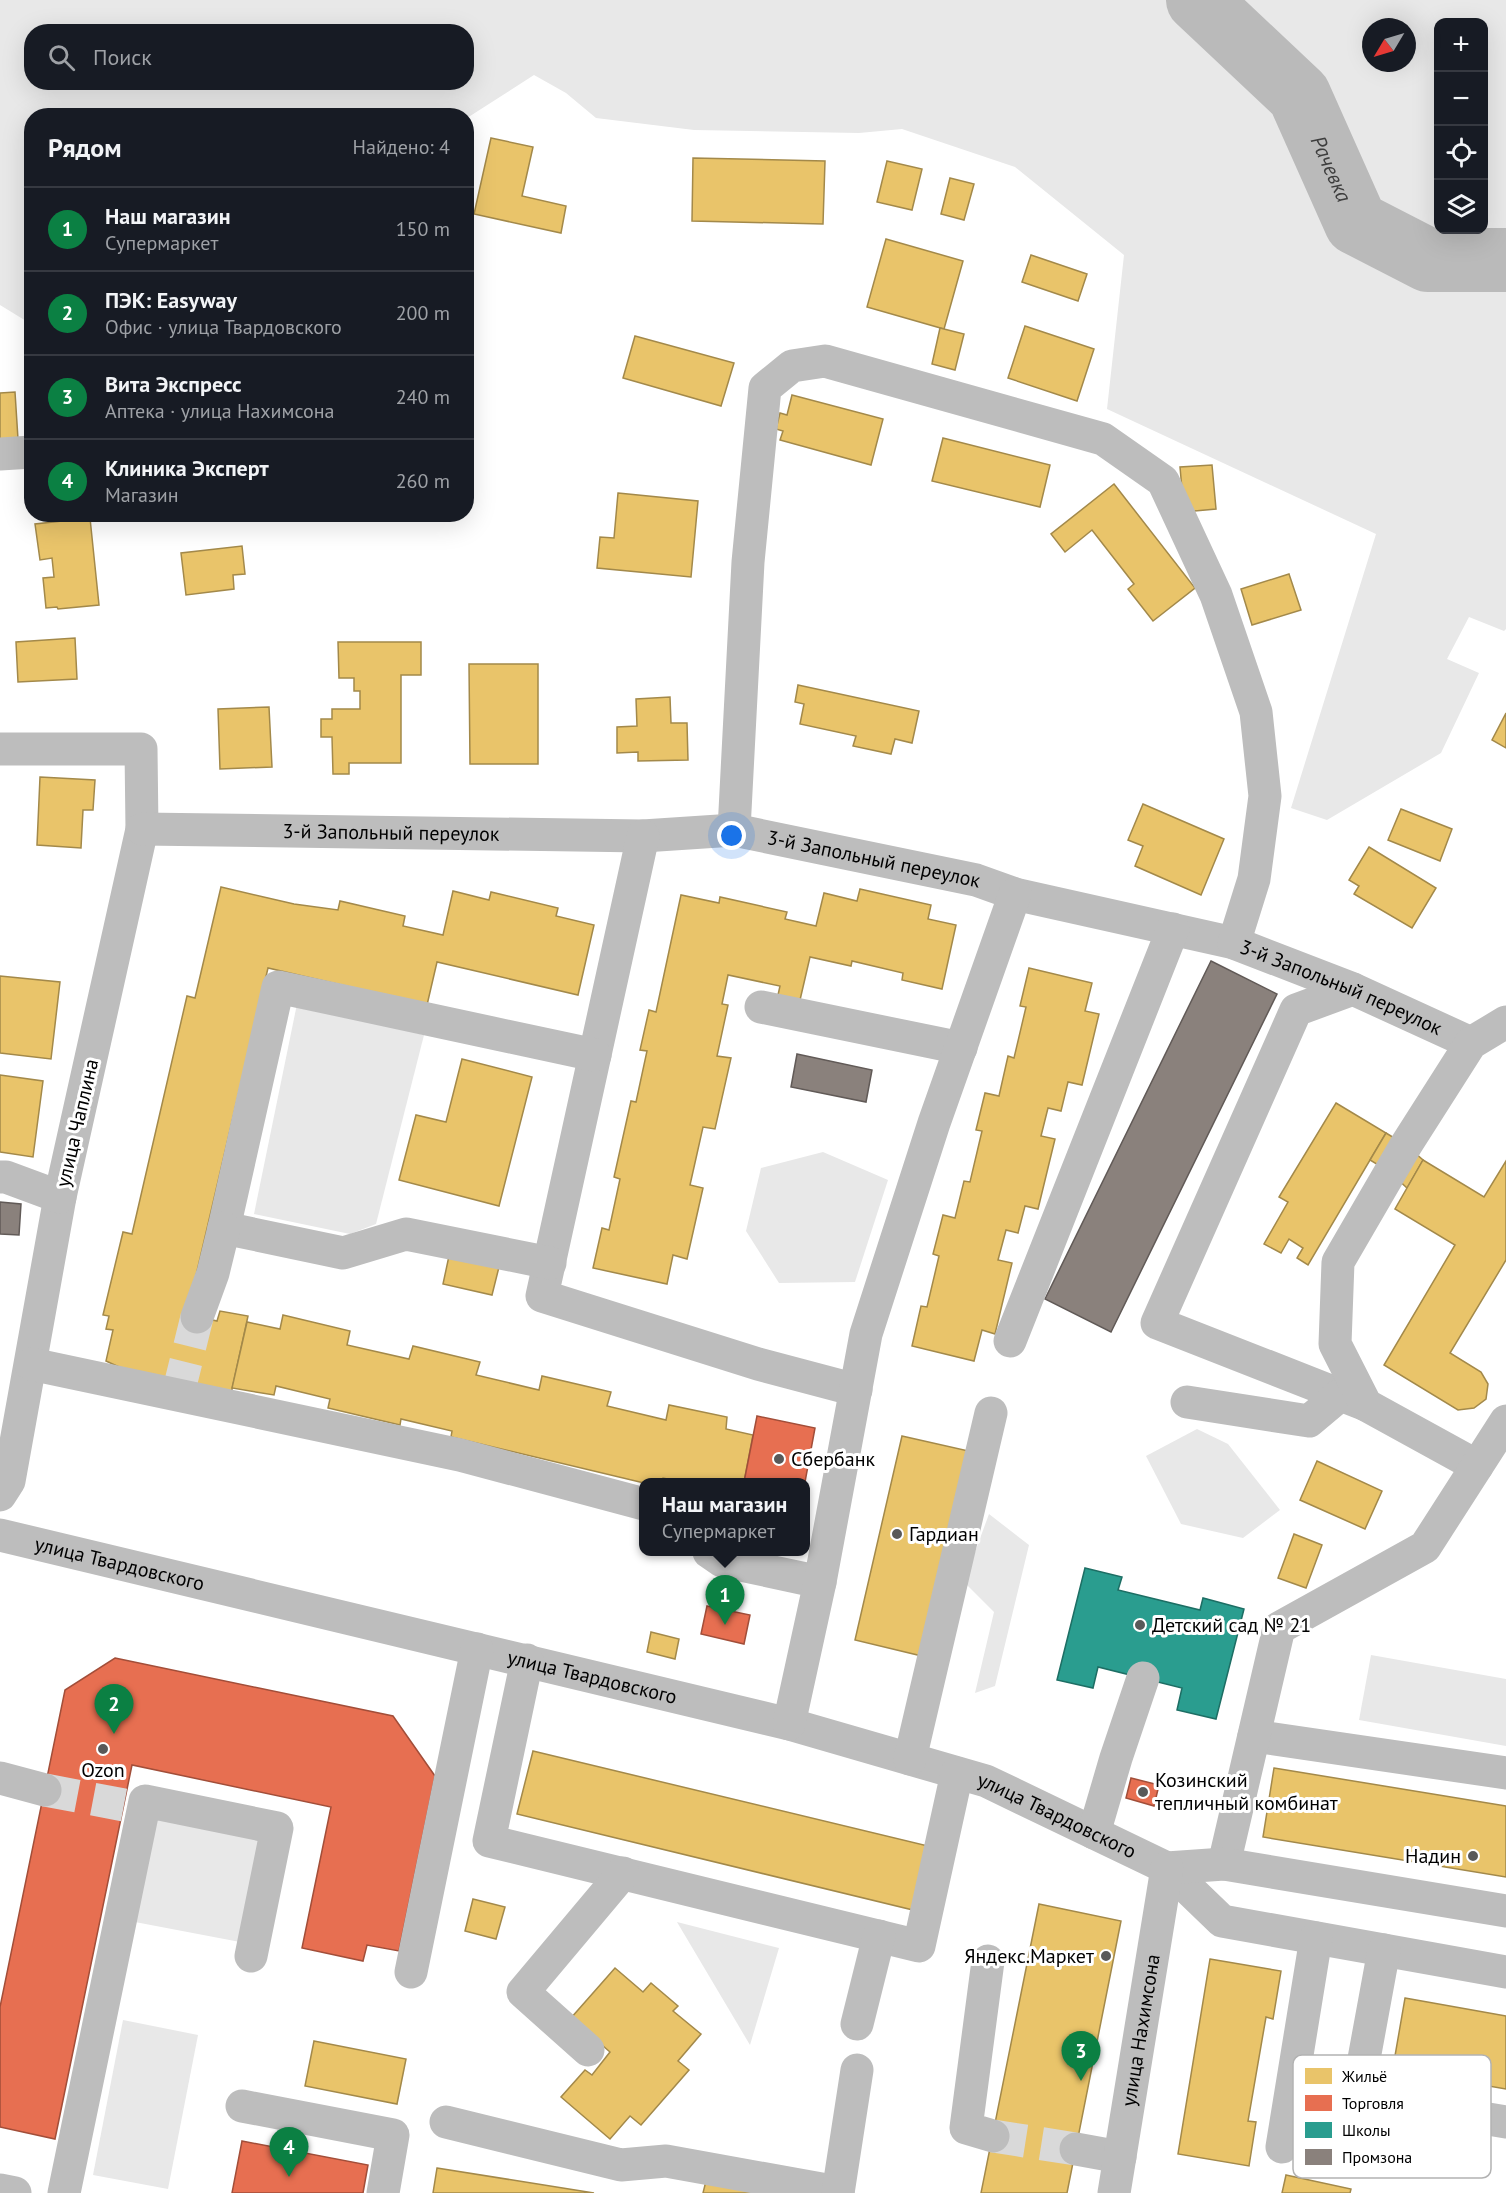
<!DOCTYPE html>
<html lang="ru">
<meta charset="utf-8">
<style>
body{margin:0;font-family:"PT Sans",sans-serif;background:#20242c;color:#f1f3f6}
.controls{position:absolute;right:18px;top:18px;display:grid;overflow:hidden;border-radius:12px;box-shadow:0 6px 24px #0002}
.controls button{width:54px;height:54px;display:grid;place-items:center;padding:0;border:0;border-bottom:2px solid #363941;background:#171b24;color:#f1f3f6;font:30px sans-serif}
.compass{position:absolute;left:1362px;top:18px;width:54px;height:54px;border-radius:50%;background:#171b24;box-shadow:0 6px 24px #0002;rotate:232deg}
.you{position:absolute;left:732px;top:836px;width:21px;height:21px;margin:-15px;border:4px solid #fff;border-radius:50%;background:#1a73e8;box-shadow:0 0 0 9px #1a73e833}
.badge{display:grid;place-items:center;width:39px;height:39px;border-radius:50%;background:#0b8043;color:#fff;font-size:20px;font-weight:700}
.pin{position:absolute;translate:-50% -50px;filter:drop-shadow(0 2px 3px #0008)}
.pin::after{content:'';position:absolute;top:32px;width:21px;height:18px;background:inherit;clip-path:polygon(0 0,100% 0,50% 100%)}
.popup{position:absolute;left:639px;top:1478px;width:171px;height:78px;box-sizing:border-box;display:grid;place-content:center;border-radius:12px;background:#171b24;filter:drop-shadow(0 2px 4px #0005);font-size:20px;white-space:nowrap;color:#9ea1a6}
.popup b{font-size:22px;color:#f1f3f6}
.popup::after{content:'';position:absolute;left:50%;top:100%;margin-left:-12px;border:12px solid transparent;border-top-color:#171b24}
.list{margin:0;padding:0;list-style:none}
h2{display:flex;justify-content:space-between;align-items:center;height:78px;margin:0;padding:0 24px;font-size:26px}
h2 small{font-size:20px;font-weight:400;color:#9ea1a6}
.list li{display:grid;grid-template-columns:39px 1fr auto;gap:18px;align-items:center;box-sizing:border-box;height:84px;padding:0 24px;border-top:2px solid #363941}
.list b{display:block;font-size:22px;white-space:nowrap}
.list p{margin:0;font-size:20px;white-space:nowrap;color:#9ea1a6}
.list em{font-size:20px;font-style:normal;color:#9ea1a6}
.icon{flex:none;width:33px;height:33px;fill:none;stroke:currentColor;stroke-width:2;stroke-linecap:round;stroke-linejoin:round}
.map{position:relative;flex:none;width:1506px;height:2193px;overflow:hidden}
.search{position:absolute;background:#171b24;box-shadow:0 6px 24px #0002;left:24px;top:24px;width:450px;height:66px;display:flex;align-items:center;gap:15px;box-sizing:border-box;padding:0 21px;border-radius:24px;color:#9ea1a6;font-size:22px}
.panel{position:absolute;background:#171b24;box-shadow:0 6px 24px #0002;left:24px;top:108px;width:450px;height:414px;border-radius:24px}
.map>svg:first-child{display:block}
</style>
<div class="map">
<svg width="1506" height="2193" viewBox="0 0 1506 2193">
<rect width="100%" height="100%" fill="#fff"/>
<g fill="#e8e8e8" fill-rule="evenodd">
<path d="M 0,0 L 1506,0 L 1506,629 L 1504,631 L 1469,617 L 1447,659 L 1479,673 L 1441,753 L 1327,820 L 1291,808 L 1376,534 L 1107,409 L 1124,255 L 1015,167 L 902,129 L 859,133 L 694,130 L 596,118 L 566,93 L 534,75 L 467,118 L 466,116 L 32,116 L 31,324 L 0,305 ZM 1438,22 L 1484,22 L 1484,230 L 1438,230 ZM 1371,27 L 1407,27 L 1407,63 L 1371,63 ZM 32,32 L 466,32 L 466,82 L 32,82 Z"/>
<path d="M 297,1004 L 424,1035 L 376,1224 L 350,1234 L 254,1214 Z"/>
<path d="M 823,1152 L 888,1180 L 855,1282 L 779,1283 L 746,1231 L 761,1168 Z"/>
<path d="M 1197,1429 L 1228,1444 L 1280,1510 L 1243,1538 L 1181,1524 L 1146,1456 Z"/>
<path d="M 989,1514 L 1029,1545 L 995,1686 L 975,1693 L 994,1612 L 964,1582 Z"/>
<path d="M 1371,1655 L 1506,1679 L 1506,1746 L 1359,1720 Z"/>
<path d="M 155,1816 L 261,1837 L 240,1942 L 135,1922 Z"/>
<path d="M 677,1922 L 779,1948 L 750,2045 Z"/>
<path d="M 123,2020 L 198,2035 L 168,2189 L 93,2175 Z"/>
</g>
<g fill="#e9c46a" stroke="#a3894a" stroke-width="1.5">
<path d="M 491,138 L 533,147 L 522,196 L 566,206 L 561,233 L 474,214 Z"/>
<path d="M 693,158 L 825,161 L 823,224 L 692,221 Z"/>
<path d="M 887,161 L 922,169 L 912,210 L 877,202 Z"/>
<path d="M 950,178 L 974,184 L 964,220 L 941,214 Z"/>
<path d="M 886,239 L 963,261 L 944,329 L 867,307 Z"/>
<path d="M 1031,255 L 1087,274 L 1078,301 L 1022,282 Z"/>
<path d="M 1025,326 L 1094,349 L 1077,401 L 1008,378 Z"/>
<path d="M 940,328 L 964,334 L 955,370 L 932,364 Z"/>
<path d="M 635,336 L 734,363 L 721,406 L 623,378 Z"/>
<path d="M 15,392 L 18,439 L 0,440 L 0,393 Z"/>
<path d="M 792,395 L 883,419 L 871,465 L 780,440 L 783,431 L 776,429 L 780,413 L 787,415 Z"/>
<path d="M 943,438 L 1050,465 L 1040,507 L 932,481 Z"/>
<path d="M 1212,465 L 1216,509 L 1184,512 L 1180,467 Z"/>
<path d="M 1114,484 L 1195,588 L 1153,621 L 1128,589 L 1134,584 L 1092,530 L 1065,552 L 1051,534 Z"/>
<path d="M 618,493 L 698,501 L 691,577 L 597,568 L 600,537 L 614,538 Z"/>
<path d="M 90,518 L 99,605 L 58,609 L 57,607 L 46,608 L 43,578 L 54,577 L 52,558 L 40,560 L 35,524 Z"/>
<path d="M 242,546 L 245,574 L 233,575 L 234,589 L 186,595 L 181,553 Z"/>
<path d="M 1289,574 L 1301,610 L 1252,625 L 1241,589 Z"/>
<path d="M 75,638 L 77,679 L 18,682 L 16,642 Z"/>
<path d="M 338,642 L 421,642 L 421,675 L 401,675 L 401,763 L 349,763 L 349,774 L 333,774 L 332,737 L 321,737 L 321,719 L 332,719 L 332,709 L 360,709 L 360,691 L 354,691 L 354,678 L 339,678 Z"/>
<path d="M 469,664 L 538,664 L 538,764 L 470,764 Z"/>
<path d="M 798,685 L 919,711 L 912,743 L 895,739 L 891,754 L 853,746 L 856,736 L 800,724 L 804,704 L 795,702 Z"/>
<path d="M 670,697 L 671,723 L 687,723 L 688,760 L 638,761 L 638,752 L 617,753 L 617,727 L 637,726 L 636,699 Z"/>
<path d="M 269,707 L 272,767 L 220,769 L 218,709 Z"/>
<path d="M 1506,713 L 1506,748 L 1492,740 Z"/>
<path d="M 40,777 L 95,780 L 93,810 L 83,810 L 81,848 L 37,845 Z"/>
<path d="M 1143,804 L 1224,839 L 1201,895 L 1135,866 L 1143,846 L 1128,840 Z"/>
<path d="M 1401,809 L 1452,829 L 1440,861 L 1388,840 Z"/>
<path d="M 1369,847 L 1436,888 L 1412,928 L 1354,894 L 1359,886 L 1349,880 Z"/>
<path d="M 221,887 L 294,904 L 338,910 L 340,901 L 405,916 L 403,926 L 443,935 L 453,891 L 489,900 L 491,892 L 558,908 L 556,916 L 594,925 L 578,995 L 437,962 L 427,1005 L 268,968 L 187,1314 L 217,1321 L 220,1311 L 248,1316 L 231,1394 L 178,1394 L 106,1361 L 113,1330 L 106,1329 L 109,1316 L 103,1315 L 123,1232 L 132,1234 L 187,996 L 195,998 Z"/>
<path d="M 860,889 L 931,905 L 928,919 L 956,925 L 942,989 L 902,980 L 903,973 L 852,961 L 851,966 L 810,957 L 800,1000 L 778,995 L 780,986 L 728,975 L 722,1004 L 728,1005 L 717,1056 L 731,1058 L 715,1129 L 703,1127 L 690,1185 L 703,1188 L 687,1259 L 673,1255 L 667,1284 L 593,1268 L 602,1228 L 609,1230 L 620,1179 L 614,1177 L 631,1101 L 636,1102 L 647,1051 L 640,1050 L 649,1010 L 656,1012 L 681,895 L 719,903 L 720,897 L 787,912 L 785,919 L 816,926 L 824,893 L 857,901 Z"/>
<path d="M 1029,968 L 1092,983 L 1085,1011 L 1099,1014 L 1082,1085 L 1068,1082 L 1061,1111 L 1048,1108 L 1041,1136 L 1055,1139 L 1038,1209 L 1025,1206 L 1018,1233 L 1006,1230 L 998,1260 L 1012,1263 L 995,1334 L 982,1330 L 974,1361 L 912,1346 L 921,1306 L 927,1307 L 939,1256 L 933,1254 L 943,1215 L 955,1218 L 964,1181 L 970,1182 L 982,1131 L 976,1130 L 985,1093 L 999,1096 L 1008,1056 L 1014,1058 L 1026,1007 L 1020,1006 Z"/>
<path d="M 0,976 L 60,982 L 51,1059 L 0,1053 Z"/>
<path d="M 462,1059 L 532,1077 L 499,1206 L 399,1180 L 416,1115 L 446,1122 Z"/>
<path d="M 0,1075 L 43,1081 L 33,1157 L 0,1152 Z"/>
<path d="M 1336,1103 L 1386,1133 L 1308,1265 L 1297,1258 L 1303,1248 L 1289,1239 L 1281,1253 L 1264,1244 L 1288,1202 L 1279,1197 Z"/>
<path d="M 1386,1133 L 1406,1145 L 1423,1160 L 1407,1188 L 1390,1172 L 1370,1160 Z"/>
<path d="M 1423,1160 L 1484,1197 L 1506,1161 L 1506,1260 L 1450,1353 L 1481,1372 L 1488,1384 L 1486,1399 L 1474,1408 L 1458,1410 L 1384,1365 L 1455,1245 L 1395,1209 Z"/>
<path d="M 449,1256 L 499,1267 L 492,1295 L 443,1284 Z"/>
<path d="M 283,1315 L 350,1331 L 347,1345 L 409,1359 L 413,1346 L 480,1362 L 476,1375 L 539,1390 L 542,1376 L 611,1392 L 607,1406 L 666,1420 L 669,1405 L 727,1417 L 726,1429 L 753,1435 L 744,1482 L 682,1482 L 663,1478 L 661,1482 L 644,1483 L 451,1437 L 452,1431 L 401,1419 L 400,1425 L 328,1408 L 330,1399 L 276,1386 L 274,1395 L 232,1388 L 247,1322 L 280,1329 Z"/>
<path d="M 902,1436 L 973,1452 L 926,1657 L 855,1640 Z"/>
<path d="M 1317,1461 L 1382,1491 L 1365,1529 L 1300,1500 Z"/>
<path d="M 1294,1534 L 1322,1545 L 1306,1588 L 1278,1578 Z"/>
<path d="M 651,1632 L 679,1639 L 675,1659 L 647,1652 Z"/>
<path d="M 533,1751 L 928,1846 L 913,1910 L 517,1814 Z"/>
<path d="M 1274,1768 L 1506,1806 L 1506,1877 L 1263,1837 Z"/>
<path d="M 473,1899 L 505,1907 L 496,1939 L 465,1931 Z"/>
<path d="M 1039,1904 L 1121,1921 L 1067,2193 L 981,2193 Z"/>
<path d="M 1210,1959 L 1281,1971 L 1273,2019 L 1266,2017 L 1248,2121 L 1256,2122 L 1249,2166 L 1178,2154 Z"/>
<path d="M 615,1968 L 643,1992 L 651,1983 L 678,2006 L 673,2011 L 701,2034 L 678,2061 L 689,2070 L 641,2125 L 630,2116 L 610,2139 L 561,2097 L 585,2070 L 592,2075 L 610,2052 L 571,2018 Z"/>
<path d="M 1405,1998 L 1506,2016 L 1506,2089 L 1460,2081 L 1458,2091 L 1391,2079 Z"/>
<path d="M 314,2041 L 406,2059 L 397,2104 L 305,2086 Z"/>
<path d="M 437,2168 L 594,2193 L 433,2193 Z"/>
<path d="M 1286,2175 L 1351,2189 L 1350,2193 L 1282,2193 Z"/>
<path d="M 707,2177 L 784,2193 L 703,2193 Z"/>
</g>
<g fill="#e76f51" stroke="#a24e39" stroke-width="1.5">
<path d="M 757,1416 L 815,1428 L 805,1482 L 744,1482 Z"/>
<path d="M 707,1606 L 750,1615 L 744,1644 L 701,1634 Z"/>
<path d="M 115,1658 L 393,1716 L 435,1776 L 399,1951 L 367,1945 L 363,1961 L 302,1948 L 331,1807 L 132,1765 L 55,2139 L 0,2127 L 0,2007 L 65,1690 Z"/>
<path d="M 1131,1778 L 1159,1785 L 1154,1806 L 1126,1798 Z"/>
<path d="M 242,2141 L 368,2165 L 363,2193 L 232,2193 Z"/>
</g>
<path fill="#2a9d8f" stroke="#1d6e64" stroke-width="1.5" d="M 1085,1568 L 1122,1577 L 1118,1590 L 1200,1610 L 1203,1598 L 1244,1609 L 1216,1719 L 1177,1710 L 1182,1688 L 1098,1667 L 1093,1688 L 1057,1680 Z"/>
<g fill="#8a817c" stroke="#615a57" stroke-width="1.5">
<path d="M 1211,961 L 1277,994 L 1111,1332 L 1045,1299 Z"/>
<path d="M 797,1054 L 872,1070 L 866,1102 L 791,1087 Z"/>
<path d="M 0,1202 L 21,1204 L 19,1235 L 0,1234 Z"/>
</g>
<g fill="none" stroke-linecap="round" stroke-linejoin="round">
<path stroke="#bababa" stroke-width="64" id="s1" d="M 1198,0 L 1299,95 L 1356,223 L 1428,260 L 1506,260"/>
<g stroke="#d9d9d9" stroke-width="33" stroke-dasharray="33 16" stroke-linecap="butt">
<path d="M 178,1394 L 197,1317"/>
<path d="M 45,1790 L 124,1805"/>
<path d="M 993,2136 L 1076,2149"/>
</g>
<g stroke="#bdbdbd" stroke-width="33">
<path d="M 0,454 L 32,452"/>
<path d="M 0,749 L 141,749 L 142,829 L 60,1197 L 9,1481 L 0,1495"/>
<path id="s2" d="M 142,829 L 643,836 L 734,830 L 976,880 L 1015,894 L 1234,943 L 1353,989 L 1471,1043"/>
<path d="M 734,830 L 748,562 L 765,388 L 792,366 L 825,361 L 1103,439 L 1163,481 L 1216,595 L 1256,712 L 1265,796 L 1254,879 L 1234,943"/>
<path d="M 643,836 L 542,1296 L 758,1364 L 856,1390"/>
<path d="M 1353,989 L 1296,1010 L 1157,1323 L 1366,1405"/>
<path d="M 761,1007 L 961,1048"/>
<path d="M 0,1177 L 6,1177 L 60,1197"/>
<path d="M 550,1263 L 406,1234 L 343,1253 L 224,1228 L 278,987 L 595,1055"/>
<path d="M 197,1317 L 213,1273 L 224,1228"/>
<path d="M 1010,1341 L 1173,929"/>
<path d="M 31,1364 L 460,1455 L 644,1504"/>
<path d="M 1187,1402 L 1309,1421 L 1340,1395"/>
<path d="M 1477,1466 L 1366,1405 L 1335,1344 L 1338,1262 L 1406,1145 L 1471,1043 L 1506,1022"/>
<path id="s3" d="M 0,1535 L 789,1724 L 986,1781 L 1167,1868 L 1222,1921 L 1506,1972"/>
<path d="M 709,1552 L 722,1561 L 820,1582"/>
<path d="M 527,1660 L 489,1841 L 919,1946 L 957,1773"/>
<path d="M 789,1724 L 820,1582 L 866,1334 L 934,1123 L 1015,894"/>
<path d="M 1254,1736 L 1506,1773"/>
<path d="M 910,1759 L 991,1413"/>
<path d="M 0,1778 L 45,1790"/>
<path d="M 1094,1833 L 1116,1758 L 1143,1678"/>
<path d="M 1224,1864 L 1279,1628 L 1425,1547 L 1506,1421"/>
<path d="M 1167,1868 L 1224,1864 L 1506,1911"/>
<path d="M 1384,1950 L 1357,2097 L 1506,2122"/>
<path d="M 988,1961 L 966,2128 L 993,2136"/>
<path d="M 411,1972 L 477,1649"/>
<path d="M 857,2024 L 879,1936"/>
<path d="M 588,2050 L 523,1992 L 623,1873"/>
<path d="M 242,2106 L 393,2135 L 383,2193"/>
<path d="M 446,2122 L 621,2165 L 666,2161 L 838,2192"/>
<path d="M 1282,2147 L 1316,1938"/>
<path d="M 1076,2149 L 1120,2157"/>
<path d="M 0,2190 L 15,2193"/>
<path d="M 64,2193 L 145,1801 L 277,1828 L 251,1956"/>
<path d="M 838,2193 L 857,2070"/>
<path id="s4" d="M 1114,2193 L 1167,1868"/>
</g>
</g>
<g fill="#595959" stroke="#fff" stroke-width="2">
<circle cx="779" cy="1459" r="6"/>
<circle cx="897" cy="1534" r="6"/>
<circle cx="1140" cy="1625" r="6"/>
<circle cx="103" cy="1749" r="6"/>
<circle cx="1143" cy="1792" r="6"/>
<circle cx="1473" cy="1856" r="6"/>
<circle cx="1106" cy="1956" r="6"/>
</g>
<g text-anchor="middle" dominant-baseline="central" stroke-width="6" stroke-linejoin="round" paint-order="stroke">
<g font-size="20" fill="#000" stroke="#fff">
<text stroke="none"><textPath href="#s2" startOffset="249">3-й Запольный переулок</textPath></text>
<text stroke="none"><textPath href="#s2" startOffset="735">3-й Запольный переулок</textPath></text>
<text stroke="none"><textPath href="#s2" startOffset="1221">3-й Запольный переулок</textPath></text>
<text transform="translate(77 1123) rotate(-77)">улица Чаплина</text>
<text stroke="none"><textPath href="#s3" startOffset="123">улица Твардовского</textPath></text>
<text stroke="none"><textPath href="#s3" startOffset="609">улица Твардовского</textPath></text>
<text stroke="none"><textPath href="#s3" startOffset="1095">улица Твардовского</textPath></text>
<text stroke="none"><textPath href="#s4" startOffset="165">улица Нахимсона</textPath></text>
</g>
<g font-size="20" fill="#000" stroke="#fff" text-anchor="start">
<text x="791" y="1459">Сбербанк</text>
<text x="909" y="1534">Гардиан</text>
<text x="1152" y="1625">Детский сад № 21</text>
<text x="103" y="1770" text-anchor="middle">Ozon</text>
<text x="1155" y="1780">Козинский<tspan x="1155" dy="23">тепличный комбинат</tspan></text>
<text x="1461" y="1856" text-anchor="end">Надин</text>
<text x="1094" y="1956" text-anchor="end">Яндекс.Маркет</text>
</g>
<g font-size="21" font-style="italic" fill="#3e3e3e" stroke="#fff">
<text stroke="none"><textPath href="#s1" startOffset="219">Рачевка</textPath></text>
</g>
</g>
<rect x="1293" y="2055" width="198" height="123" rx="9" fill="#fff" stroke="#b2b2b2" stroke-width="1.5"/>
<rect x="1305" y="2068" width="27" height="16" fill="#e9c46a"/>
<rect x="1305" y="2095" width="27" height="16" fill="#e76f51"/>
<rect x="1305" y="2122" width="27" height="16" fill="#2a9d8f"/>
<rect x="1305" y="2149" width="27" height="16" fill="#8a817c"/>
<g font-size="16" fill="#000">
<text x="1342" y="2082">Жильё</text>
<text x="1342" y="2109">Торговля</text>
<text x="1342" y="2136">Школы</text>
<text x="1342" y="2163">Промзона</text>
</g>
</svg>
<div class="controls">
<button>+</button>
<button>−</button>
<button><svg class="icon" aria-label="locate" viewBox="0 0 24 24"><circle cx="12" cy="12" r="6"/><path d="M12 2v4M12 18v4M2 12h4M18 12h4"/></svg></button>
<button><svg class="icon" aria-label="layers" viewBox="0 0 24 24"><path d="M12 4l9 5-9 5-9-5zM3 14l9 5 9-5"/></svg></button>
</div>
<svg class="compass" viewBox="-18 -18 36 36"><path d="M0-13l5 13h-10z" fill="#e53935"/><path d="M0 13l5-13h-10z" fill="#9ea1a6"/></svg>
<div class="you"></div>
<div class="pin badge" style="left:725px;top:1625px">1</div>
<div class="popup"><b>Наш магазин</b>Супермаркет</div>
<div class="pin badge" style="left:114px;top:1734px">2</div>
<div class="pin badge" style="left:1081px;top:2081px">3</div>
<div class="pin badge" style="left:289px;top:2177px">4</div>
<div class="search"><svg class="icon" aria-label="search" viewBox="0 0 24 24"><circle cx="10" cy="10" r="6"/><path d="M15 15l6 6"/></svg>Поиск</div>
<section class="panel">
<h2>Рядом<small>Найдено: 4</small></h2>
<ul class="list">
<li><span class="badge">1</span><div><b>Наш магазин</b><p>Супермаркет</p></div><em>150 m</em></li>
<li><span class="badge">2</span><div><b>ПЭК: Easyway</b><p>Офис · улица Твардовского</p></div><em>200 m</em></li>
<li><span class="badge">3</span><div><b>Вита Экспресс</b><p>Аптека · улица Нахимсона</p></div><em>240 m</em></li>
<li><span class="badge">4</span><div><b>Клиника Эксперт</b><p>Магазин</p></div><em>260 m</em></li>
</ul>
</section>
</div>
